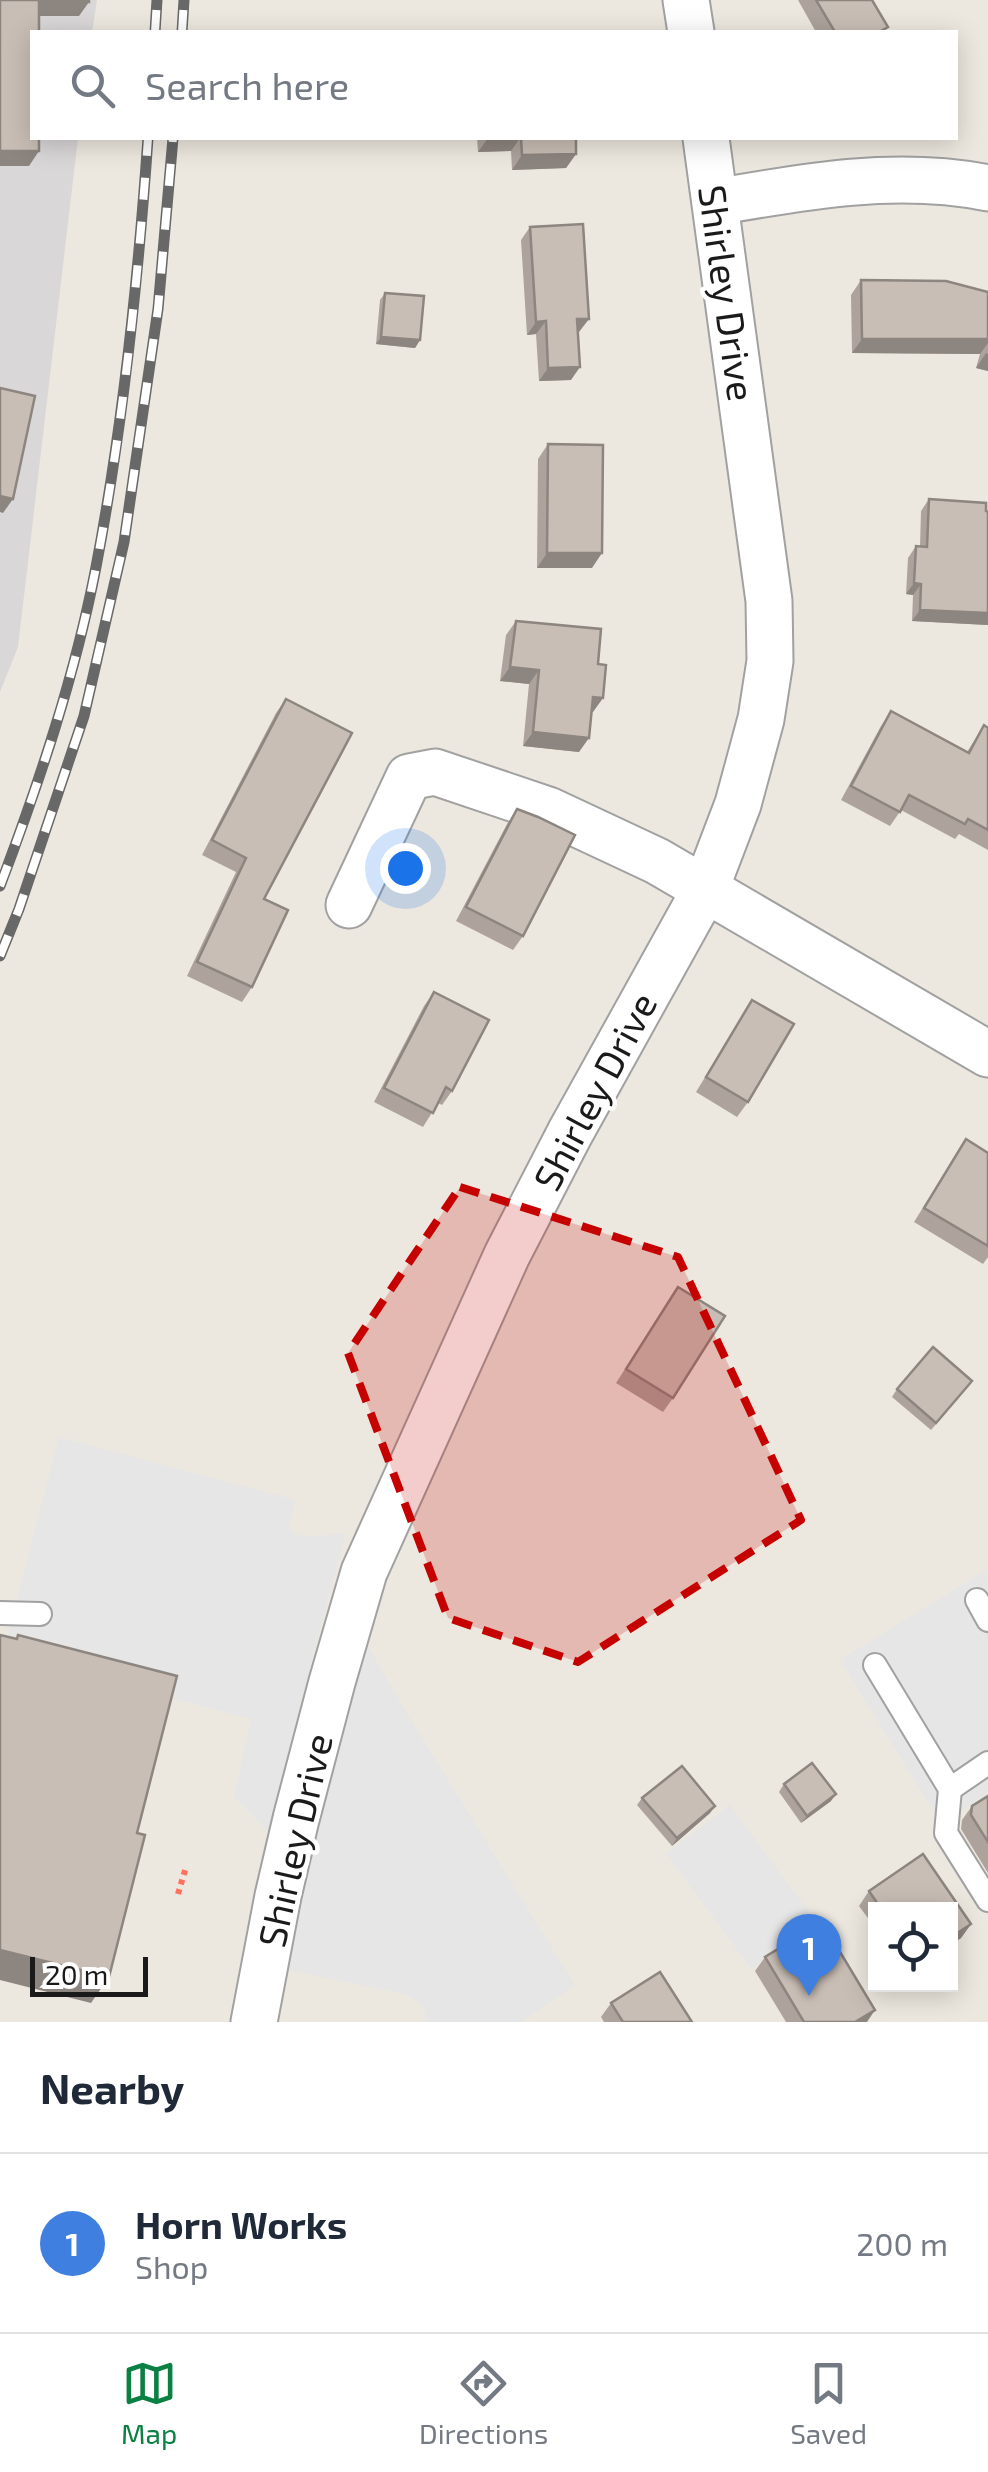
<!DOCTYPE html>
<style>
body{margin:0;font-family:"Exo 2",sans-serif;background:#f6f6f7;color:#1f2937}
.controls{position:absolute;right:30px;bottom:30px;display:grid;overflow:hidden;border-radius:0px;box-shadow:0 5px 25px #0003}
.controls button{width:90px;height:90px;display:grid;place-items:center;padding:0;border:0;border-bottom:2px solid #e0e1e3;background:#fff;color:#1f2937;font:50px sans-serif}
.scale{position:absolute;left:30px;bottom:25px;width:118px;box-sizing:border-box;padding-left:10px;border:5px solid #1a1a1a;border-top:0;font-size:28px;line-height:35px;white-space:nowrap;color:#1a1a1a;-webkit-text-stroke:8px #fff;paint-order:stroke}
.you{position:absolute;left:405px;top:868px;width:35px;height:35px;margin:-25px;border:8px solid #fff;border-radius:50%;background:#1a73e8;box-shadow:0 0 0 15px #1a73e833}
.badge{display:grid;place-items:center;width:65px;height:65px;border-radius:50%;background:#0b8043;color:#fff;font-size:32px;font-weight:700}
.pin{position:absolute;translate:-50% -82px;filter:drop-shadow(0 2px 5px #0008)}
.pin::after{content:'';position:absolute;top:52px;width:35px;height:30px;background:inherit;clip-path:polygon(0 0,100% 0,50% 100%)}
.list{margin:0;padding:0;list-style:none}
h2{display:flex;justify-content:space-between;align-items:center;height:130px;margin:0;padding:0 40px;font-size:42px}
h2 small{font-size:32px;font-weight:400;color:#747a83}
.list li{display:grid;grid-template-columns:65px 1fr auto;gap:30px;align-items:center;box-sizing:border-box;height:180px;padding:0 40px;border-top:2px solid #e0e1e3}
.list b{display:block;font-size:38px;white-space:nowrap}
.list p{margin:0;font-size:32px;white-space:nowrap;color:#747a83}
.list em{font-size:32px;font-style:normal;color:#747a83}
.icon{flex:none;width:55px;height:55px;fill:none;stroke:currentColor;stroke-width:2;stroke-linecap:round;stroke-linejoin:round}
.map{position:relative;flex:none;width:988px;height:2022px;overflow:hidden}
.search{position:absolute;background:#fff;box-shadow:0 5px 25px #0003;left:30px;right:30px;top:30px;height:110px;display:flex;align-items:center;gap:25px;box-sizing:border-box;padding:0 35px;border-radius:0px;color:#747a83;font-size:38px}
.sheet{height:310px;background:#fff}
nav{display:flex;justify-content:space-around;align-items:center;box-sizing:border-box;height:140px;border-top:2px solid #e0e1e3;background:#fff;font-size:28px;color:#747a83}
nav a{display:grid;justify-items:center;gap:5px}
nav .on{color:#0b8043}
.map>svg:first-child{display:block}
</style>
<div class="map">
<svg width="988" height="2022" viewBox="0 0 988 2022">
<rect width="100%" height="100%" fill="#ede8df"/>
<path fill="#d9d7d7" d="M 0,0 L 97,0 L 92,32 L 32,32 L 32,138 L 78,138 L 18,647 L 0,692 Z"/>
<g fill="#e6e6e6">
<path d="M 59,1437 L 295,1500 L 289,1526 L 293,1534 L 315,1537 L 346,1533 L 300,1704 L 270,1834 L 234,1797 L 251,1719 L 3,1654 Z"/>
<path d="M 988,1569 L 988,1794 L 941,1823 L 840,1660 Z"/>
<path d="M 363,1637 L 402,1705 L 575,1985 L 521,2022 L 424,2022 L 426,2014 L 418,2002 L 404,1994 L 284,1969 L 301,1872 Z"/>
<path d="M 730,1805 L 816,1921 L 751,1969 L 666,1853 Z"/>
</g>
<g fill="none" stroke-linecap="round" stroke-linejoin="round">
<defs>
<g id="service">
<path d="M 977,1600 L 988,1620"/>
<path d="M 0,1613 L 40,1614"/>
<path d="M 875,1665 L 950,1789 L 946,1833 L 988,1900"/>
<path d="M 950,1789 L 988,1763"/>
</g>
<g id="minor">
<path d="M 686,0 L 691,32"/>
<path d="M 716,202 C 806,186 897,170 988,188"/>
<path d="M 349,905 L 409,777 L 435,772 L 548,810 L 657,861 L 988,1054"/>
<path d="M 254,2022 L 278,1896 L 296,1819 L 332,1682 L 364,1572 L 507,1255 L 570,1133 L 706,888 L 738,804 L 761,719 L 770,661 L 769,601 L 706,138"/>
</g>
</defs>
<use href="#service" stroke="#a1a1a1" stroke-width="26"/>
<use href="#minor" stroke="#a1a1a1" stroke-width="49"/>
<path stroke="#ff705e" stroke-width="6" stroke-dasharray="5 5" stroke-linecap="butt" d="M 178,1894 L 186,1867"/>
<use href="#service" stroke="#fff" stroke-width="22"/>
<use href="#minor" stroke="#fff" stroke-width="45"/>
<defs>
<g id="rail">
<path d="M 155,32 L 157,0"/>
<path d="M 182,32 L 184,0"/>
<path d="M 0,886 C 39,783 75,676 96,567 C 123,426 138,281 148,138"/>
<path d="M 0,956 L 19,909 L 84,716 L 124,542 L 158,309 L 173,138"/>
</g>
</defs>
<use href="#rail" stroke="#686868" stroke-width="11"/>
<use href="#rail" stroke="#fff" stroke-width="8" stroke-dasharray="22" stroke-linecap="butt"/>
</g>
<g fill="#ada39c">
<path d="M 798,0 L 872,0 L 884,32 L 816,32 Z"/>
<path d="M 477,138 L 576,138 L 576,154 L 566,168 L 512,170 L 511,151 L 478,152 Z"/>
<path d="M 530,227 L 589,319 L 578,332 L 571,380 L 539,381 L 536,334 L 527,335 L 521,240 Z"/>
<path d="M 861,280 L 988,292 L 988,371 L 976,368 L 980,354 L 852,353 L 851,295 Z"/>
<path d="M 385,293 L 420,340 L 415,348 L 376,344 L 380,300 Z"/>
<path d="M 548,444 L 592,568 L 537,568 L 538,459 Z"/>
<path d="M 929,499 L 988,512 L 988,625 L 912,621 L 913,595 L 906,594 L 908,558 L 916,546 L 920,547 L 921,511 Z"/>
<path d="M 516,621 L 598,664 L 603,698 L 592,712 L 579,752 L 523,746 L 529,684 L 500,681 L 506,635 Z"/>
<path d="M 286,699 L 264,899 L 252,987 L 242,1002 L 187,976 L 236,872 L 202,855 L 276,713 Z"/>
<path d="M 891,711 L 967,752 L 984,725 L 988,728 L 988,850 L 959,834 L 955,839 L 901,810 L 890,826 L 841,800 L 881,726 Z"/>
<path d="M 517,809 L 523,936 L 513,950 L 456,921 L 507,824 Z"/>
<path d="M 434,992 L 452,1091 L 442,1105 L 438,1103 L 423,1127 L 374,1102 L 424,1006 Z"/>
<path d="M 752,1000 L 748,1102 L 737,1117 L 696,1092 Z"/>
<path d="M 966,1139 L 988,1153 L 988,1257 L 983,1264 L 914,1222 Z"/>
<path d="M 678,1287 L 673,1398 L 663,1412 L 616,1383 Z"/>
<path d="M 967,1388 L 931,1430 L 892,1397 L 897,1389 Z"/>
<path d="M 784,1784 L 831,1801 L 801,1823 L 779,1792 Z"/>
<path d="M 988,1796 L 988,1873 L 961,1829 L 962,1820 L 972,1806 Z"/>
<path d="M 642,1798 L 715,1806 L 710,1813 L 672,1846 L 637,1805 Z"/>
<path d="M 923,1854 L 971,1924 L 961,1938 L 950,1945 L 950,1910 L 876,1910 L 876,1929 L 859,1906 L 869,1891 Z"/>
<path d="M 765,1957 L 867,2022 L 786,2022 L 755,1971 Z"/>
<path d="M 611,2003 L 692,2022 L 604,2022 L 601,2017 Z"/>
</g>
<g fill="#8d857f">
<path d="M 39,1 L 89,2 L 79,16 L 29,16 Z"/>
<path d="M 488,138 L 520,138 L 511,151 L 478,152 Z"/>
<path d="M 0,151 L 39,151 L 29,166 L 0,166 Z"/>
<path d="M 576,154 L 566,168 L 512,170 L 522,155 Z"/>
<path d="M 577,319 L 589,319 L 579,332 L 568,333 Z"/>
<path d="M 546,321 L 536,334 L 527,335 L 536,322 Z"/>
<path d="M 381,337 L 420,340 L 415,348 L 376,344 Z"/>
<path d="M 862,339 L 988,339 L 988,343 L 980,354 L 852,353 Z"/>
<path d="M 986,353 L 988,354 L 988,371 L 976,368 Z"/>
<path d="M 580,367 L 571,380 L 539,381 L 548,368 Z"/>
<path d="M 0,496 L 13,499 L 3,513 L 0,512 Z"/>
<path d="M 547,553 L 602,553 L 592,568 L 537,568 Z"/>
<path d="M 914,583 L 921,584 L 913,595 L 906,594 Z"/>
<path d="M 920,610 L 988,613 L 988,625 L 912,621 Z"/>
<path d="M 510,667 L 539,670 L 529,684 L 500,681 Z"/>
<path d="M 593,697 L 603,698 L 593,712 L 583,712 Z"/>
<path d="M 533,732 L 589,738 L 579,752 L 523,746 Z"/>
<path d="M 836,1794 L 831,1801 L 801,1823 L 807,1816 Z"/>
<path d="M 715,1806 L 710,1813 L 672,1846 L 677,1838 Z"/>
<path d="M 971,1924 L 961,1938 L 950,1945 L 950,1938 Z"/>
<path d="M 0,1950 L 109,1977 L 91,2003 L 0,1980 Z"/>
<path d="M 875,2010 L 867,2022 L 855,2022 Z"/>
</g>
<g fill="#c9beb5" stroke="#8d857f" stroke-width="2.5">
<path d="M 0,0 L 89,0 L 89,2 L 39,1 L 39,32 L 32,32 L 32,138 L 39,138 L 39,151 L 0,151 Z"/>
<path d="M 816,0 L 872,0 L 888,27 L 879,32 L 835,32 Z"/>
<path d="M 521,138 L 576,138 L 576,154 L 522,155 Z"/>
<path d="M 583,224 L 589,319 L 577,319 L 580,367 L 548,368 L 546,321 L 536,322 L 530,227 Z"/>
<path d="M 861,280 L 946,281 L 988,292 L 988,339 L 862,339 Z"/>
<path d="M 385,293 L 424,296 L 420,340 L 381,337 Z"/>
<path d="M 0,388 L 35,396 L 13,499 L 0,496 Z"/>
<path d="M 548,444 L 603,445 L 602,553 L 547,553 Z"/>
<path d="M 929,499 L 986,503 L 986,511 L 988,512 L 988,613 L 920,610 L 921,584 L 914,583 L 916,546 L 927,547 Z"/>
<path d="M 516,621 L 601,629 L 598,664 L 606,665 L 603,698 L 593,697 L 589,738 L 533,732 L 539,670 L 510,667 Z"/>
<path d="M 286,699 L 352,733 L 264,899 L 288,910 L 252,987 L 197,962 L 246,858 L 212,840 Z"/>
<path d="M 891,711 L 969,753 L 984,725 L 988,728 L 988,830 L 968,819 L 965,824 L 909,795 L 900,812 L 851,786 Z"/>
<path d="M 517,809 L 538,817 L 575,835 L 523,936 L 466,907 Z"/>
<path d="M 434,992 L 489,1020 L 452,1091 L 446,1087 L 433,1113 L 384,1088 Z"/>
<path d="M 752,1000 L 794,1024 L 748,1102 L 706,1077 Z"/>
<path d="M 966,1139 L 988,1153 L 988,1246 L 924,1208 Z"/>
<path d="M 678,1287 L 725,1316 L 673,1398 L 626,1369 Z"/>
<path d="M 933,1347 L 972,1381 L 936,1423 L 897,1389 Z"/>
<path d="M 0,1635 L 17,1639 L 18,1635 L 177,1676 L 137,1833 L 145,1835 L 109,1977 L 0,1950 Z"/>
<path d="M 812,1763 L 836,1794 L 807,1816 L 784,1784 Z"/>
<path d="M 682,1766 L 715,1806 L 677,1838 L 642,1798 Z"/>
<path d="M 988,1796 L 988,1842 L 971,1815 L 972,1806 Z"/>
<path d="M 923,1854 L 971,1924 L 950,1938 L 950,1910 L 882,1910 L 869,1891 Z"/>
<path d="M 822,1922 L 875,2010 L 855,2022 L 804,2022 L 765,1957 Z"/>
<path d="M 660,1972 L 692,2022 L 623,2022 L 611,2003 Z"/>
</g>
<path fill="#c50200" fill-opacity="0.2" stroke="#c50200" stroke-width="8" stroke-dasharray="20 12" stroke-linejoin="round" d="M 460,1187 L 678,1257 L 801,1520 L 578,1662 L 448,1618 L 348,1353 Z"/>
<g text-anchor="middle" dominant-baseline="central" stroke-width="9" stroke-linejoin="round" paint-order="stroke">
<g font-size="38" fill="#1a1a1a" stroke="#fff">
<text transform="translate(728 293) rotate(82)">Shirley Drive</text>
<text transform="translate(594 1091) rotate(-62)">Shirley Drive</text>
<text transform="translate(294 1840) rotate(-77)">Shirley Drive</text>
</g>
</g>
</svg>
<div class="controls">
<button><svg class="icon" aria-label="locate" viewBox="0 0 24 24"><circle cx="12" cy="12" r="6"/><path d="M12 2v4M12 18v4M2 12h4M18 12h4"/></svg></button>
</div>
<div class="scale">20 m</div>
<div class="you"></div>
<div class="pin badge" style="left:809px;top:1996px;background:#3f7fe0">1</div>
<div class="search"><svg class="icon" aria-label="search" viewBox="0 0 24 24"><circle cx="10" cy="10" r="6"/><path d="M15 15l6 6"/></svg>Search here</div>
</div>
<section class="sheet">
<h2>Nearby<small></small></h2>
<ul class="list">
<li><span class="badge" style="background:#3f7fe0">1</span><div><b>Horn Works</b><p>Shop</p></div><em>200 m</em></li>
</ul>
</section>
<nav>
<a class="on"><svg class="icon" aria-label="map" viewBox="0 0 24 24"><path d="M3 6l6-2 6 2 6-2v14l-6 2-6-2-6 2zM9 4v14M15 6v14"/></svg>Map</a>
<a><svg class="icon" aria-label="directions" viewBox="0 0 24 24"><path d="M12 3l9 9-9 9-9-9zM9 14v-3h6M13 9l2 2-2 2"/></svg>Directions</a>
<a><svg class="icon" aria-label="saved" viewBox="0 0 24 24"><path d="M7 4h10v16l-5-4-5 4z"/></svg>Saved</a>
</nav>
